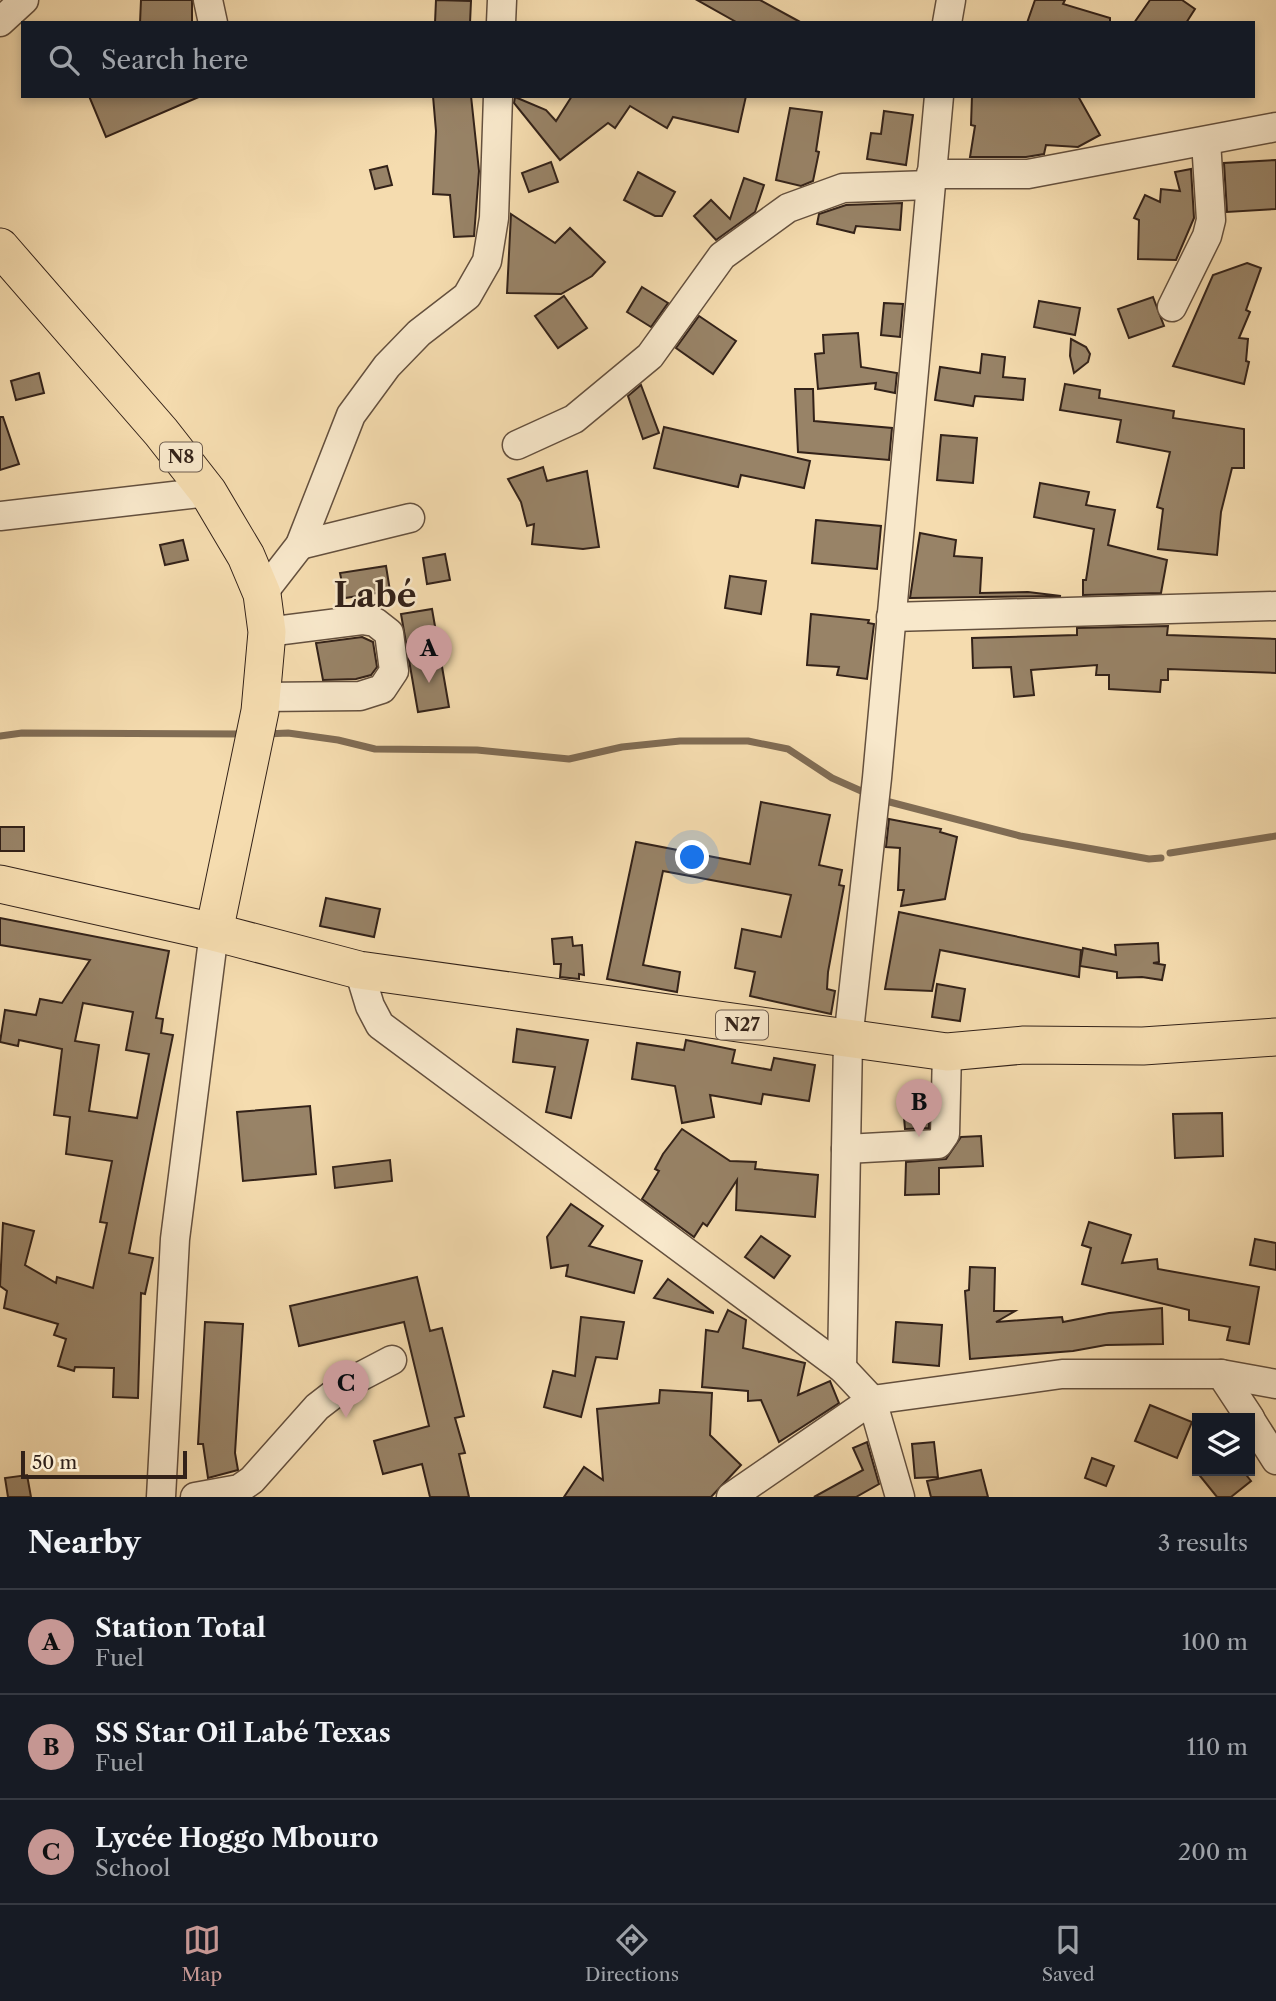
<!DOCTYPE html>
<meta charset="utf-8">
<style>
body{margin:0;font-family:"Libre Caslon Text",serif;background:#20242c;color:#f1f3f6}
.controls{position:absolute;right:21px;bottom:21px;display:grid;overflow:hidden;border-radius:0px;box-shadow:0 4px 10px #0003}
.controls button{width:63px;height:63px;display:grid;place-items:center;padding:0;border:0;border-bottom:2px solid #363941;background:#171b24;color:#f1f3f6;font:35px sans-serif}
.scale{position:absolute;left:21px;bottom:18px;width:166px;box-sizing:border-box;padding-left:7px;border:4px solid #332219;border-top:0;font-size:19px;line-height:24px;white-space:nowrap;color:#332219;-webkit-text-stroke:5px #f8e8cb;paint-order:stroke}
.you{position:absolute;left:693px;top:858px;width:24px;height:24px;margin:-18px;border:5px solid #fff;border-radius:50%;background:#1a73e8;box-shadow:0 0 0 10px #1a73e833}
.badge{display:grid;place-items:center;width:46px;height:46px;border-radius:50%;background:#c59692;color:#111;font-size:23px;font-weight:700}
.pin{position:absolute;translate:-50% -58px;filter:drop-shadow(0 2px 4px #0008)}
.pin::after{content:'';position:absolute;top:37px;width:24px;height:21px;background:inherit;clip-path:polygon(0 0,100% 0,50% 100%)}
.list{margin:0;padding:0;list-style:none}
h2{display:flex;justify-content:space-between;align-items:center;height:91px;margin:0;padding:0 28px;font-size:30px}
h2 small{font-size:23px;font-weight:400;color:#9ea1a6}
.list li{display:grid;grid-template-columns:46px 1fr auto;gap:21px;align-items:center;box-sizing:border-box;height:105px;padding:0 28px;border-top:2px solid #363941}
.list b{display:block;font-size:26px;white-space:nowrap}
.list p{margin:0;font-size:23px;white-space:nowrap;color:#9ea1a6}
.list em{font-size:23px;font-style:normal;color:#9ea1a6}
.icon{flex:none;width:38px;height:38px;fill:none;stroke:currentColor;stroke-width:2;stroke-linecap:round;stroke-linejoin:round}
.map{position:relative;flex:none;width:1276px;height:1497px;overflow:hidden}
.search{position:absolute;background:#171b24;box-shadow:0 4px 10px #0003;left:21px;right:21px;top:21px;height:77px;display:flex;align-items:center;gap:18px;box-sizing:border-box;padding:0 24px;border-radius:0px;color:#9ea1a6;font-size:26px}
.sheet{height:406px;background:#171b24}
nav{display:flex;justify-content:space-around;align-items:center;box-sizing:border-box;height:98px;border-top:2px solid #363941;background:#171b24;font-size:19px;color:#9ea1a6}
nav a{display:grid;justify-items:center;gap:4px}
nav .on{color:#c59692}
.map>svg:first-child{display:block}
</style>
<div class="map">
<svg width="1276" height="1497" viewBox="0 0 1276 1497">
<rect width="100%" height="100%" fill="#f5dcaf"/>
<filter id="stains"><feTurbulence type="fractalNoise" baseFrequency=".00286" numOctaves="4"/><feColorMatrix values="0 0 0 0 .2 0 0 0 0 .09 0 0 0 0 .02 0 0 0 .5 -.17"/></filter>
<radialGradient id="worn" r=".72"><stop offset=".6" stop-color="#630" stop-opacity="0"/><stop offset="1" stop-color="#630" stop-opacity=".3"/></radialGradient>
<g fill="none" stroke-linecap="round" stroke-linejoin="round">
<g stroke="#806c54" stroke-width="7">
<path d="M 266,734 L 288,733 L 338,740 L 375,749 L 477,750 L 569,759 L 622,747 L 680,741 L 748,741 L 788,749 L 832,778 L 868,794"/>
<path d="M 0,736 L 22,733 L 244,734"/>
<path d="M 882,800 L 1020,836 L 1149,859 L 1161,858"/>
<path d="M 1170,853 L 1276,836"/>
</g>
</g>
<g fill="#988367" stroke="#332219" stroke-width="2" fill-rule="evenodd">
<path d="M 141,0 L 192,0 L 192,23 L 140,23 Z"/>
<path d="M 436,0 L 471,1 L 470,23 L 435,23 Z"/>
<path d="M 697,0 L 760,0 L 802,23 L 738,23 Z"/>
<path d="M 1035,0 L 1065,0 L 1063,4 L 1110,18 L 1110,23 L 1027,23 Z"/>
<path d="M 1150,0 L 1182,0 L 1195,9 L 1186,23 L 1134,23 Z"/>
<path d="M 89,96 L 201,96 L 106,137 Z"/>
<path d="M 433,96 L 471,96 L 479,171 L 474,236 L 454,237 L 450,195 L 433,194 L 436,131 Z"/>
<path d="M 572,96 L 746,96 L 738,132 L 673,117 L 667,128 L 630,106 L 615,128 L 608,123 L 560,160 L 514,103 L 515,97 L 546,110 L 556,121 Z"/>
<path d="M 972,96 L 1078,96 L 1100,135 L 1078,147 L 1046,145 L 1044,154 L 1026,157 L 970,157 L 975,126 L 971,125 Z"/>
<path d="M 790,108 L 822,112 L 816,151 L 819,152 L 813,181 L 801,186 L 776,180 Z"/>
<path d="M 884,111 L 913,115 L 906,165 L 867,159 L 871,133 L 881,134 Z"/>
<path d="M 1276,160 L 1276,209 L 1227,212 L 1224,163 Z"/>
<path d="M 551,162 L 558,182 L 529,192 L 522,173 Z"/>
<path d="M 387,166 L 392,185 L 375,189 L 370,170 Z"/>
<path d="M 1191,169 L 1194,218 L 1176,260 L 1138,259 L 1139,220 L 1134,218 L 1145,195 L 1160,202 L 1161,189 L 1180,191 L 1175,172 Z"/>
<path d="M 638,172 L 675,192 L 662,216 L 655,216 L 624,200 Z"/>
<path d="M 744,178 L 764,185 L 755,212 L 716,240 L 694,216 L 711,200 L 730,219 Z"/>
<path d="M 902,203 L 900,230 L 856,226 L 854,233 L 817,224 L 819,214 L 846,205 Z"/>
<path d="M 511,214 L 555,243 L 570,228 L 605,262 L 592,276 L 561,294 L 507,293 Z"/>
<path d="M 1247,263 L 1261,268 L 1246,310 L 1250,312 L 1239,338 L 1248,339 L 1246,361 L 1249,362 L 1244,384 L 1173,366 L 1213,275 Z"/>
<path d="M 642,287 L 668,303 L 651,327 L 627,312 Z"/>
<path d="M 564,296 L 587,328 L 558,348 L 535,316 Z"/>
<path d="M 1153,297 L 1164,326 L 1129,338 L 1118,309 Z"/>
<path d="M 1039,301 L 1080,308 L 1075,335 L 1034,327 Z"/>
<path d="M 884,303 L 903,304 L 900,337 L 881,335 Z"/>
<path d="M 699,316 L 736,341 L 713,374 L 676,348 Z"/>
<path d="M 858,333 L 861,367 L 897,373 L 895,393 L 875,389 L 876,383 L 818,389 L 815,354 L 824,353 L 823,335 Z"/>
<path d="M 1071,339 L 1086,347 L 1090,354 L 1088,362 L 1074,373 L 1070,356 Z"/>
<path d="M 982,354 L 1005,357 L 1003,377 L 1025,379 L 1023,400 L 975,396 L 973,406 L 935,400 L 940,367 L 980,373 Z"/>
<path d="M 39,373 L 44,393 L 16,400 L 11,381 Z"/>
<path d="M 1065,384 L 1100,390 L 1099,398 L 1174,411 L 1173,418 L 1244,429 L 1244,468 L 1232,468 L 1221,512 L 1217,555 L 1158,549 L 1163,509 L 1157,507 L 1170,452 L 1117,442 L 1121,420 L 1060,410 Z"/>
<path d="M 641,385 L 659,433 L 643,439 L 628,396 Z"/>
<path d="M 795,389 L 813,389 L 814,421 L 892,428 L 889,460 L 798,452 Z"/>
<path d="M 0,417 L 3,417 L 19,464 L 0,470 Z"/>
<path d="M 664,427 L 810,461 L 804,488 L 741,475 L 738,487 L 654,468 Z"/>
<path d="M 941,435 L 977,438 L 973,483 L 937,480 Z"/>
<path d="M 543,467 L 547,481 L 587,471 L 599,547 L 583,549 L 532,544 L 534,524 L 527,526 L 521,502 L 508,479 Z"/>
<path d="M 1040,483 L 1089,492 L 1086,505 L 1115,510 L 1108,545 L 1167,560 L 1161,593 L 1083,595 L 1083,580 L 1086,580 L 1094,529 L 1034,517 Z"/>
<path d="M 816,520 L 881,526 L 877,569 L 812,563 Z"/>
<path d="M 920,533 L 956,540 L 954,556 L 982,558 L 980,593 L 1028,592 L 1061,596 L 910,598 Z"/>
<path d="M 183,540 L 188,560 L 165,565 L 160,545 Z"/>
<path d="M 445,554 L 450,580 L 427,584 L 423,558 Z"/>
<path d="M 386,566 L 390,591 L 345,598 L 340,573 Z"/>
<path d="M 730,576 L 766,581 L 761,614 L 725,608 Z"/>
<path d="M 432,609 L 449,707 L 418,712 L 401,614 Z"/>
<path d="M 811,614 L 869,620 L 868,623 L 874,624 L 867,679 L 837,675 L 839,667 L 807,665 Z"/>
<path d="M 1168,626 L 1167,635 L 1276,639 L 1276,673 L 1168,669 L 1168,680 L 1161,680 L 1160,692 L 1109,689 L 1109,675 L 1096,675 L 1097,665 L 1031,670 L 1034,695 L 1014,697 L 1011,667 L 973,668 L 972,638 L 1077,635 L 1077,628 Z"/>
<path d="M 362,637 L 373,642 L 377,667 L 371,675 L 356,679 L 323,680 L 316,643 Z"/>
<path d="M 761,802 L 830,815 L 819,865 L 842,870 L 839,885 L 844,886 L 828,972 L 827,989 L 835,991 L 831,1014 L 750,996 L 755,972 L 735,968 L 742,929 L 781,937 L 791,895 L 663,871 L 643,965 L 680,972 L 677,992 L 607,979 L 636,842 L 750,864 Z"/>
<path d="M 889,819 L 941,829 L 940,832 L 957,837 L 945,899 L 901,906 L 904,890 L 898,890 L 900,848 L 886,847 Z"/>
<rect x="0" y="827" width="24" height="24"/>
<path d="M 326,898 L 380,909 L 374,937 L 320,926 Z"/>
<path d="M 899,912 L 1081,950 L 1079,977 L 940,950 L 932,991 L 885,989 Z"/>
<path d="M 0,918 L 169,951 L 156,1018 L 163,1019 L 161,1033 L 173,1035 L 129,1253 L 153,1258 L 145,1294 L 141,1293 L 138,1398 L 113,1397 L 114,1368 L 75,1367 L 74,1371 L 58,1366 L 66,1339 L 54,1335 L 58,1324 L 4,1308 L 7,1291 L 0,1286 L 3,1223 L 34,1231 L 25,1265 L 56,1283 L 57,1277 L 93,1288 L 107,1223 L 100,1222 L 112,1161 L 66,1154 L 70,1117 L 54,1115 L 62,1049 L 19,1040 L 18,1046 L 0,1042 L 5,1010 L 36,1015 L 40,999 L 62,1003 L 90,960 L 0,945 ZM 83,1003 L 133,1012 L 126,1050 L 149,1054 L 137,1118 L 89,1111 L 99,1045 L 75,1041 Z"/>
<path d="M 572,937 L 573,946 L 582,945 L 584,975 L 579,974 L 579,979 L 560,977 L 561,964 L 554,964 L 552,939 Z"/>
<path d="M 1158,943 L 1159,962 L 1153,963 L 1165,965 L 1162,980 L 1142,977 L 1117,978 L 1117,972 L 1080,966 L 1083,948 L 1116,955 L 1115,945 Z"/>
<path d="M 937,984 L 965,989 L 960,1021 L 932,1017 Z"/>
<path d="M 517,1029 L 588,1040 L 571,1118 L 546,1112 L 555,1067 L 513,1062 Z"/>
<path d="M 686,1040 L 735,1050 L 732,1063 L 771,1070 L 774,1058 L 815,1065 L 809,1101 L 763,1094 L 761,1104 L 710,1095 L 714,1117 L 682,1123 L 675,1086 L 632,1079 L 637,1043 L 684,1050 Z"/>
<path d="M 310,1106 L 316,1174 L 243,1181 L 237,1112 Z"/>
<path d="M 1222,1113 L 1223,1156 L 1175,1158 L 1173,1114 Z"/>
<path d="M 904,1117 L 929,1117 L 929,1128 L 905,1129 Z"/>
<path d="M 682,1129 L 730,1161 L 756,1162 L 755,1169 L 818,1175 L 815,1217 L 736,1210 L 737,1180 L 707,1226 L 703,1223 L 694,1237 L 642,1199 L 659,1171 L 655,1169 L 663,1154 Z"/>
<path d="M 981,1136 L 983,1166 L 939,1168 L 939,1194 L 905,1195 L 906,1162 L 946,1159 L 961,1137 Z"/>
<path d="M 390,1160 L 392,1181 L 335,1188 L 333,1167 Z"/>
<path d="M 571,1204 L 603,1226 L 589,1246 L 642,1261 L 634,1293 L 566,1276 L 568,1265 L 551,1268 L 547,1237 Z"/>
<path d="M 1089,1222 L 1131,1235 L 1122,1263 L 1157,1259 L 1158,1269 L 1259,1287 L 1249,1344 L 1227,1340 L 1230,1327 L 1189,1320 L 1189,1310 L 1082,1284 L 1091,1248 L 1082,1245 Z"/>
<path d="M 761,1236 L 790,1256 L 774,1278 L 745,1257 Z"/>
<path d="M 1255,1239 L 1276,1243 L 1276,1270 L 1250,1265 Z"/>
<path d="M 970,1267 L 995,1268 L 994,1311 L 1015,1311 L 996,1322 L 1062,1317 L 1063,1322 L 1109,1313 L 1162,1308 L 1163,1344 L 1106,1345 L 1073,1351 L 970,1359 L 965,1291 L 969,1290 Z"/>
<path d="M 417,1277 L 430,1331 L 442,1328 L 464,1416 L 455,1418 L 465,1453 L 459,1454 L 469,1497 L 430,1497 L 422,1464 L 383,1474 L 374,1441 L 429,1426 L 404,1322 L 299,1346 L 290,1306 Z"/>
<path d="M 668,1279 L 713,1312 L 713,1313 L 654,1298 Z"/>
<path d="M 728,1310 L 746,1320 L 743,1348 L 805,1363 L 798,1395 L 830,1381 L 839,1403 L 779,1442 L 761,1400 L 748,1401 L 748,1391 L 702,1387 L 706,1330 L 718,1332 Z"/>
<path d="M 581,1317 L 624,1322 L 617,1359 L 596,1357 L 581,1417 L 544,1407 L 553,1371 L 575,1376 Z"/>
<path d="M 205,1322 L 243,1324 L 235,1453 L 238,1470 L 208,1478 L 203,1444 L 198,1444 Z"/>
<path d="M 896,1322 L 942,1325 L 939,1366 L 893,1362 Z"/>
<path d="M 660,1390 L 712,1393 L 710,1435 L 741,1465 L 711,1497 L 564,1497 L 584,1467 L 603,1480 L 597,1409 L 659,1403 Z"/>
<path d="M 1150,1405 L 1192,1422 L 1177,1458 L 1135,1441 Z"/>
<path d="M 867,1442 L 879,1484 L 856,1497 L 814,1497 L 863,1470 L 853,1448 Z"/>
<path d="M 934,1442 L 938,1477 L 915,1478 L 912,1444 Z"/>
<path d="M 1092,1458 L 1114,1466 L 1106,1486 L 1085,1478 Z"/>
<path d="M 981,1470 L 988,1497 L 931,1497 L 927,1481 Z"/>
<path d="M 1196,1471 L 1243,1471 L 1251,1481 L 1231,1497 L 1217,1497 Z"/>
<path d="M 27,1475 L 31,1497 L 8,1497 L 5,1478 Z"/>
</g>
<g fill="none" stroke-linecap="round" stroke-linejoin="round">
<defs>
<g id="minor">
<path d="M 208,0 L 213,23"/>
<path d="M 0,22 L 24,0"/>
<path d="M 501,23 L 502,0"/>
<path d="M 947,23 L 951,0"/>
<path d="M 931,174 L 1028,174 L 1276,127"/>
<path d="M 1172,307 L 1207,236 L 1211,220 L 1206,141"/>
<path d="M 517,445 L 574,419 L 650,356 L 722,256 L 788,208 L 843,188 L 930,185"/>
<path d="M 0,516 L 208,492"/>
<path d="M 300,545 L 410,518"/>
<path d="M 262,594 L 300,545 L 351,415 L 387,366 L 419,333 L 467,296 L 487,261 L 494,218 L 498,96"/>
<path d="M 891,617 L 1276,606"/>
<path d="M 261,697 L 360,696 L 382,689 L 394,671 L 389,633 L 375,622 L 362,620 L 267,632"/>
<path d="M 359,970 L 370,1006 L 380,1025 L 842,1368 L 872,1400 L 900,1497"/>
<path d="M 846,1149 L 938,1144 L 945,1134 L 947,1052"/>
<path d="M 842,1368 L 848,1040 L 877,778 L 939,96"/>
<path d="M 1221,1374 L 1250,1418"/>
<path d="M 1250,1419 L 1276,1460"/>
<path d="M 161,1497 L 175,1239 L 214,932"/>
<path d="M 195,1497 L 239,1489 L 252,1480 L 317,1407 L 348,1383 L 392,1360"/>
<path d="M 731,1497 L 872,1400 L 1062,1374 L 1221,1374 L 1276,1384"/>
</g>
<g id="major">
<path d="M 0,247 L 161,432 L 208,492 L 246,556 L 262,594 L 267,632 L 260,711 L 214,932"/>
<path d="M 0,884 L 214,932 L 359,970 L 947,1052 L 1024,1045 L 1143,1046 L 1276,1037"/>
</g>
</defs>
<use href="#minor" stroke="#64503e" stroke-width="31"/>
<use href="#major" stroke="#332219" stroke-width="39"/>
<use href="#minor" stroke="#f8e8cb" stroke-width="28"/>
<use href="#major" stroke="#f5dcaf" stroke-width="37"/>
</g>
<g text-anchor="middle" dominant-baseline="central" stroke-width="5" stroke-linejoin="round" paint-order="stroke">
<g fill="#f8e8cb" stroke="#6e5d4e" stroke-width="2">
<rect x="160" y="442.5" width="42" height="29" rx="5"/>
<rect x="716" y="1010.5" width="52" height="29" rx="5"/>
</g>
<g font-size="18" font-weight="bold" fill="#332219">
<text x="181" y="457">N8</text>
<text x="742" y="1025">N27</text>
</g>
<g font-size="33" font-weight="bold" fill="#332219" stroke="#f8e8cb">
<text x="375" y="595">Labé</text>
</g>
</g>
<rect width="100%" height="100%" filter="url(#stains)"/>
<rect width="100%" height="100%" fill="url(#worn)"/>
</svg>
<div class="controls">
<button><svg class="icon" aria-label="layers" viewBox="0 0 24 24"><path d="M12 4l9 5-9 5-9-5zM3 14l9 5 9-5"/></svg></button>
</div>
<div class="scale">50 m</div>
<div class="you"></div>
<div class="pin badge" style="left:429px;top:683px">A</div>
<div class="pin badge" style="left:919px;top:1137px">B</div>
<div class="pin badge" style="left:346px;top:1418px">C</div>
<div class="search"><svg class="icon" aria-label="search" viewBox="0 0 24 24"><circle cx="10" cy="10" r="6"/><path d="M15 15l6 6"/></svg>Search here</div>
</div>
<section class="sheet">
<h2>Nearby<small>3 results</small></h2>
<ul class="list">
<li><span class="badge">A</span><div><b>Station Total</b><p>Fuel</p></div><em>100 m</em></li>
<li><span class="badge">B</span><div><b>SS Star Oil Labé Texas</b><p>Fuel</p></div><em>110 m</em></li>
<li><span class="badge">C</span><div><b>Lycée Hoggo Mbouro</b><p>School</p></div><em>200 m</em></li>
</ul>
</section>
<nav>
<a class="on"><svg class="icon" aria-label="map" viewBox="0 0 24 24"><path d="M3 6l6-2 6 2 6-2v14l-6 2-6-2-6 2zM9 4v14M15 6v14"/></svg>Map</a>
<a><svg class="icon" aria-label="directions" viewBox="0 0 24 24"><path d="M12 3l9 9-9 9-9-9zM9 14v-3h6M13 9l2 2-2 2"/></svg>Directions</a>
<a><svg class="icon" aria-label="saved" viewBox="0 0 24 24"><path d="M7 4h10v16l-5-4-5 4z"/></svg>Saved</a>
</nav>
